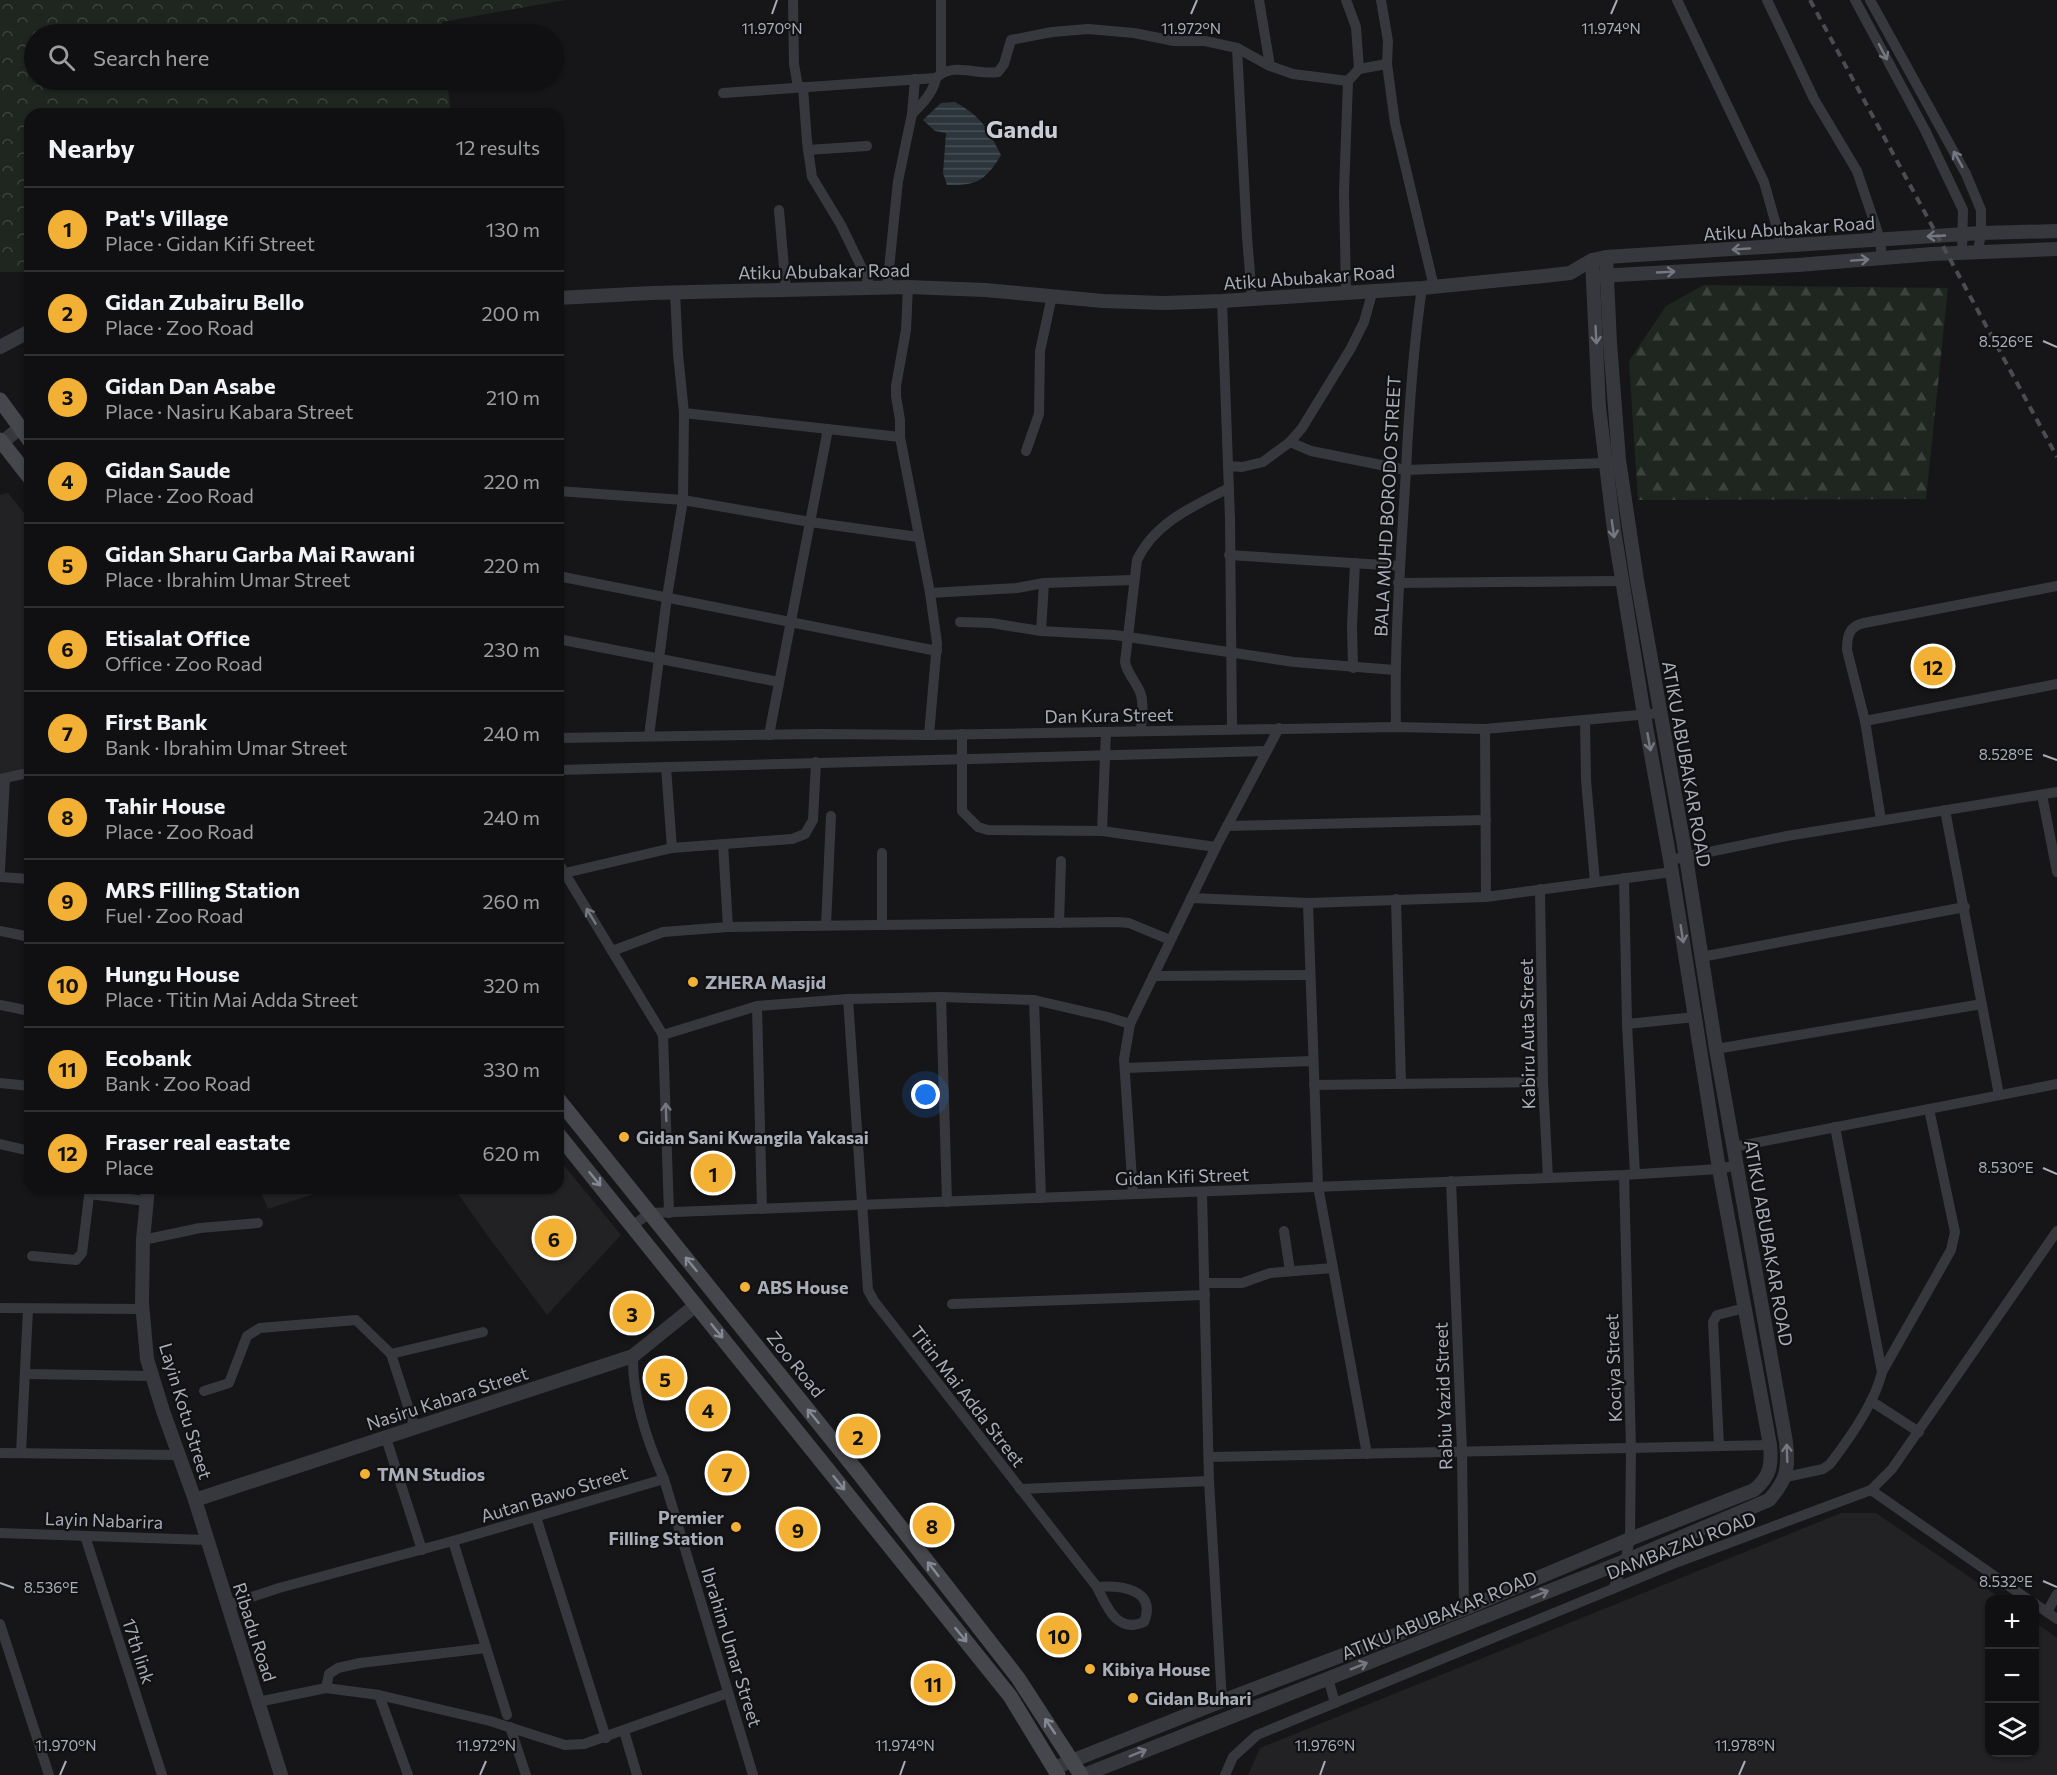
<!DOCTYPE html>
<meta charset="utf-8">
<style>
body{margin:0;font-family:Commissioner,sans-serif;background:#19191b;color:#f1f3f6}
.controls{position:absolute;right:18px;bottom:18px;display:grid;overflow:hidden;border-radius:12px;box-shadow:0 2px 4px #0004}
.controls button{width:54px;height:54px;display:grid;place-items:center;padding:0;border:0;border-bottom:2px solid #303032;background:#101012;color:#f1f3f6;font:30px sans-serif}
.you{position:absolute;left:926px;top:1095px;width:21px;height:21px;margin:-15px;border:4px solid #fff;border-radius:50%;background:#1a73e8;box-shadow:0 0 0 9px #1a73e833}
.badge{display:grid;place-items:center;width:39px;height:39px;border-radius:50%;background:#f2b134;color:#111;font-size:20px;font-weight:700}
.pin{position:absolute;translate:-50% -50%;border:3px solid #fff;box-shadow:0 2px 6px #0006}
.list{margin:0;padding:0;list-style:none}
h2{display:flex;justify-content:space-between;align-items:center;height:78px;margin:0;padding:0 24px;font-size:26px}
h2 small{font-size:20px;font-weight:400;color:#9c9d9f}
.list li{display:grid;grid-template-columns:39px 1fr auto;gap:18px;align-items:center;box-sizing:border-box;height:84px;padding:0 24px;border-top:2px solid #303032}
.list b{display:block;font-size:22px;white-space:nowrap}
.list p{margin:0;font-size:20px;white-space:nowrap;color:#9c9d9f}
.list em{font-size:20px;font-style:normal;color:#9c9d9f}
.icon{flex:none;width:33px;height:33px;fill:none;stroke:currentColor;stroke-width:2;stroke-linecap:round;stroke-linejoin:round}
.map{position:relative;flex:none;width:2057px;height:1775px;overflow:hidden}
.search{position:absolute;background:#101012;box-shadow:0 2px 4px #0004;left:24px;top:24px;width:540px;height:66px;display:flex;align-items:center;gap:15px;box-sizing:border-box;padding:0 21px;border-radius:33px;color:#9c9d9f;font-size:22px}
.panel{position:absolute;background:#101012;box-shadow:0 2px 4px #0004;left:24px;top:108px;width:540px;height:1086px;border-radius:18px}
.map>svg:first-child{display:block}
</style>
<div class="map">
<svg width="2057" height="1775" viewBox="0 0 2057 1775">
<defs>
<pattern id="forest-firs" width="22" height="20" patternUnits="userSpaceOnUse" patternTransform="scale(1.5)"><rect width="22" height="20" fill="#1e261f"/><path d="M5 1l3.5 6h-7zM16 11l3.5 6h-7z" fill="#3c433d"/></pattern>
<pattern id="park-crowns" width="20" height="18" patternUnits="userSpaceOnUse" patternTransform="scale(1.5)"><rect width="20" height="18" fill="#1e261f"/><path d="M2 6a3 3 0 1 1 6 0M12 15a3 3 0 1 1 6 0" fill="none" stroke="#3c433d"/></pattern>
<pattern id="water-rules" width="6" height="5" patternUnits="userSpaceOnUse" patternTransform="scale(1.5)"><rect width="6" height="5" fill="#2c353c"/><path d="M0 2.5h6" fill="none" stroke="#485056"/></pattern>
</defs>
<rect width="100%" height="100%" fill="#161618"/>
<g fill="#222225">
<path d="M 8,493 L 30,521 L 30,771 L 0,775 L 0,495 Z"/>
<path d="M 558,1158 L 621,1235 L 547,1315 L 487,1235 L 454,1188 L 558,1188 Z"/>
<path d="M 259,1188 L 332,1188 L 268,1209 Z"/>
<path d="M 1841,1513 L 1876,1513 L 2002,1599 L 1990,1600 L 1990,1752 L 2034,1752 L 2035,1622 L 2057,1638 L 2057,1775 L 1248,1775 L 1260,1748 Z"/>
</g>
<path fill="url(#forest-firs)" d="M 1704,285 L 1948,288 L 1926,499 L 1638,500 L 1629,361 L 1666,306 Z"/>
<path fill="url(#park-crowns)" d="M 0,0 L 565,0 L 442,22 L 443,34 L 34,34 L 34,80 L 447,80 L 451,114 L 30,114 L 30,272 L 0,272 Z"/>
<path fill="url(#water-rules)" d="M 955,102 C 982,117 987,128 1001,155 C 986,180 977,186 947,185 L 943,173 L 946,133 L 935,131 L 923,120 L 941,103 Z"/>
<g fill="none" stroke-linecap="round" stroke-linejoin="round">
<g stroke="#37383d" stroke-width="10">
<path d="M 793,0 L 794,64 L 798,87"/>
<path d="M 1259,0 L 1270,66"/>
<path d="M 1346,0 L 1356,27 L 1359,69"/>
<path d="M 1381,0 L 1388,41 L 1387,64 L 1395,123 L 1434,287"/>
<path d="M 1677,0 L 1764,182 L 1782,246"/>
<path d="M 1767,0 L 1814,99 L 1857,171 L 1880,239 L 1882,258"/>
<path d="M 1855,0 L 1925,130 L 1963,210 L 1962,252"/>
<path d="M 1870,0 L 1966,174 L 1981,210 L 1981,233 L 1978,251"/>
<path d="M 1237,48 L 1247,237 L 1252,298"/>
<path d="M 941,73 L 941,0"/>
<path d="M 803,87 L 807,142 L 812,177 L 841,225 L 872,289"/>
<path d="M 723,93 L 936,78 C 954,61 977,76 998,72 L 1004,64 L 1011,40 L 1052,32 L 1088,29 L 1134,33 L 1174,41 L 1205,41 L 1237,48 L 1270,66 L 1293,74 L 1348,81 L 1359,69 L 1387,64"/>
<path d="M 912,114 C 923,103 933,93 936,78"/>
<path d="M 808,150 L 867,146"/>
<path d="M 779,210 L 786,290"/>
<path d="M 908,287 L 906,330 L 896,386 L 896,396 L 900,420 L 900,437 L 930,593 L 937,643 L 929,735"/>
<path d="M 887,288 L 898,181 L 912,114 L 915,79"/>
<path d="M 1346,291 L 1344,192 L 1348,81"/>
<path d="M 1222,301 L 1230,519 L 1232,728"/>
<path d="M 684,413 L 900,437"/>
<path d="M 1290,442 L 1311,451 L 1406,470 L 1605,463"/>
<path d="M 1026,451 L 1039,414 L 1040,351 L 1052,296"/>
<path d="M 1228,466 L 1242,467 L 1263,462 L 1290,442 L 1302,428 L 1351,348 L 1364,322 L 1373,290"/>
<path d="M 558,491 L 683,500 L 810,522 L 918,537"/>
<path d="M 1229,555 L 1399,566"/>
<path d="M 558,576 L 937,651"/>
<path d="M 1398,583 L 1622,581"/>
<path d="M 930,593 L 1017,588 L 1044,583 L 1133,580"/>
<path d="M 960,622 L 991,623 L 1041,631 L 1115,635 L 1294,662 L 1395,670"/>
<path d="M 1041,631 L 1044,583"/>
<path d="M 558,639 L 779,682"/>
<path d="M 1353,668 L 1352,626 L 1355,563"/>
<path d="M 1585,721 L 1586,780 L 1595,882"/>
<path d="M 1865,721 L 2057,684"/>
<path d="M 1396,727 C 1394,641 1401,556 1406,470 C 1409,409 1413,348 1422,288"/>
<path d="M 1485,729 L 1486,897"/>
<path d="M 1141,731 C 1141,719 1145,704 1140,692 C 1136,682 1127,673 1125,662 L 1137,560 C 1155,522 1194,506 1229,488"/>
<path d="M 962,734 L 962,811 L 978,827 L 988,830 L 1102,831 L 1216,847"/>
<path d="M 769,735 L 828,429"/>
<path d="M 649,736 L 667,597 L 683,500 L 684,413 L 678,354 L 675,292"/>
<path d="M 558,738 L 819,734 L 929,735 L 1396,727 L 1485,729 L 1660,713"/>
<path d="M 666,767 L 672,848"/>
<path d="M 558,770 L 1266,751"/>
<path d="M 0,779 L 23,774"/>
<path d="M 2042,795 L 2057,872"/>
<path d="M 1945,810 L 1999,1095"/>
<path d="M 1881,820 L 1865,721 L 1847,650 C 1847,636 1849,626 1864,623 L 2057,586"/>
<path d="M 1227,826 L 1486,820"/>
<path d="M 1102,831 L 1106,732"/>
<path d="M 723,844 L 728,927"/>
<path d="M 1670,860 L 1787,836 L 2057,792"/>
<path d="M 558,862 L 663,1035 L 669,1213"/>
<path d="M 0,870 L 5,778"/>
<path d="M 565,873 L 672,848 L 792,839 L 805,834 L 813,820 L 816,762"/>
<path d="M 0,877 L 30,879"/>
<path d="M 1624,878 L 1627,1024 L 1635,1174"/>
<path d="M 1540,889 L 1543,1082 L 1548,1178"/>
<path d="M 1191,898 L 1308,903 L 1486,897 L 1672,872"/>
<path d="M 1396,899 L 1401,1084"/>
<path d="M 1308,903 L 1318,1186 L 1367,1454"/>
<path d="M 1059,923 L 1061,861"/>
<path d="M 826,925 L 831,816"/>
<path d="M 882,925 L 882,853"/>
<path d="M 0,931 L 30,937"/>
<path d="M 612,951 L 663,932 L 728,927 L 1118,922 L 1129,923 L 1170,940"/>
<path d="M 1701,957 L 1965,907"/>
<path d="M 1153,976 L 1310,975"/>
<path d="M 941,997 L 947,1202"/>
<path d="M 848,999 L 868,1290 L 874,1301 L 1097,1587 C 1107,1607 1117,1634 1144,1622 C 1158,1589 1119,1585 1097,1587"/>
<path d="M 1034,1000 L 1041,1198"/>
<path d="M 0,1005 L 30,1011"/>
<path d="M 757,1006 L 762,1209"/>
<path d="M 1627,1024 L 1695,1017"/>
<path d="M 663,1035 L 757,1006 L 848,999 L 941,997 L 1034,1000 L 1108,1017 L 1130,1024"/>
<path d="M 1716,1049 L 1982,1004"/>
<path d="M 1125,1068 L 1313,1061"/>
<path d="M 0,1083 L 30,1086"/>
<path d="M 1314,1085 L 1543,1082"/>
<path d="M 0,1144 L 30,1151"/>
<path d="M 1734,1147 L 2057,1084"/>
<path d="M 1451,1181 L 1462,1451 L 1464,1609"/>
<path d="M 1202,1192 L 1209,1481 L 1222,1701"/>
<path d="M 89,1194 L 146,1201"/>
<path d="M 1133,1194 L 1124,1059 L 1130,1024 L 1216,847 L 1279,728"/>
<path d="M 632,1226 L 650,1213 L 1624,1175 L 1719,1169 L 1737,1165"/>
<path d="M 1284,1231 L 1290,1271"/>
<path d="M 143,1240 L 200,1228 L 258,1223"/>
<path d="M 32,1256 L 76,1260 L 82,1253 L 90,1188"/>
<path d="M 1205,1283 L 1242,1283 L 1270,1273 L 1333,1268"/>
<path d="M 952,1304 L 1205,1295"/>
<path d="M 0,1308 L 143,1309"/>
<path d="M 391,1354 L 483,1332"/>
<path d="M 633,1356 C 632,1398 647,1441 664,1479 L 753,1775"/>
<path d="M 1882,1372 L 1951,1250 L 1955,1232 L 1929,1109"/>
<path d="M 25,1374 L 153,1376"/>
<path d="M 204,1391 L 229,1383 L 247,1336 L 260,1328 L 356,1320 L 391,1354 L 415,1428"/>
<path d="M 1871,1401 L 1919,1432"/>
<path d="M 386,1438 L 422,1550"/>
<path d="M 1719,1446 L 1713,1322 L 1717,1315 L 1745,1308"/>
<path d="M 0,1453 L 179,1455"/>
<path d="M 21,1453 L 28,1309"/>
<path d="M 1210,1457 L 1770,1445"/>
<path d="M 1786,1477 L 1823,1469 L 1830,1464 C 1850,1438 1875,1403 1882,1372 L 1835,1127"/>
<path d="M 1020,1489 L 1209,1481"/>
<path d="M 1871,1490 L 2029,1600"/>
<path d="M 536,1517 L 606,1738"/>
<path d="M 0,1533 L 207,1540"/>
<path d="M 85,1536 L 162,1775"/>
<path d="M 453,1541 L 664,1479"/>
<path d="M 1613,1589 L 1625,1561 L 1630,1539 L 1631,1448 L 1624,1175"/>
<path d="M 2034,1603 L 2057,1619"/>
<path d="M 227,1605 L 279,1588 L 453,1541 L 507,1715"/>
<path d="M 2047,1612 L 2057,1594"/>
<path d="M 0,1624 L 49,1775"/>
<path d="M 1328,1678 L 1335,1703"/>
<path d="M 326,1688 L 329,1674 L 338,1668 L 360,1663 L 486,1648"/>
<path d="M 379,1695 L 408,1775"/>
<path d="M 258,1702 L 326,1688 L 379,1695 L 490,1721 L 565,1745 L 584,1744 L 728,1693"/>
<path d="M 510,1727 L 526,1775"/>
<path d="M 624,1731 L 637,1775"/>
<path d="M 1225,1775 L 1233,1757 L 1257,1735 L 1678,1562 L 1871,1490 L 1892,1469 L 2057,1231"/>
</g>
<g stroke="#37383d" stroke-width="14">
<path d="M 1598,276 L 1798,265 L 1932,254 L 2057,249"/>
<path d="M 558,298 L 651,293 L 908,287 L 985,290 L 1103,301 L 1164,303 L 1222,301 L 1422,288 L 1544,276 L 1570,273 L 1592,260 L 1606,257 L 1981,233 L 2057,231"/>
<path d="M 0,347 L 30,331"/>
<path d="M 0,444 L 20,428"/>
<path d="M 148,1188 L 143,1240 L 142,1303 L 147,1359 L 163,1411 L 195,1500 L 281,1775"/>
<path d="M 195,1500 L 633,1356 L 696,1305"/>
<path d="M 1054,1768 L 1222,1701 L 1464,1609 L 1630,1539 L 1754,1490 C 1770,1477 1772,1465 1770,1445 L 1719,1169 L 1670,860 L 1644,715 L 1614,530 L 1599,407 L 1592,260"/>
<path d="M 1084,1775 L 1625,1561 L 1769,1500 C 1787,1480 1789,1468 1786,1442 L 1716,1049 L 1686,857 L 1637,580 L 1619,460 L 1610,343 L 1606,257"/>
</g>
<g stroke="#45474d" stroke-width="15">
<path d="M 0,400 L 30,441"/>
<path d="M 0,440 L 30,478"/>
<path d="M 558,1099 L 857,1471 L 1018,1678 L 1081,1775"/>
<path d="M 558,1134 L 1010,1696 L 1058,1775"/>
</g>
<path stroke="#4a4c52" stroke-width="4" stroke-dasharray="8 6" stroke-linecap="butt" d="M 1810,0 L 2057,457"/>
</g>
<defs><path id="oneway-shaft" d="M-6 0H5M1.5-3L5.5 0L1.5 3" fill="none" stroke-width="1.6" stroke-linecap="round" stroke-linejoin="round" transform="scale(1.5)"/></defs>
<g stroke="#757881">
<use href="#oneway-shaft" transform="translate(1883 52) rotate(62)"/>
<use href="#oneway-shaft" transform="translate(1958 159) rotate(-119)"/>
<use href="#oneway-shaft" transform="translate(1936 236) rotate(177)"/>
<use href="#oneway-shaft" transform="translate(1741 249) rotate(176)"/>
<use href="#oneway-shaft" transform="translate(1860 260) rotate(-4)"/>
<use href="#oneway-shaft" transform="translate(1666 272) rotate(-3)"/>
<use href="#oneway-shaft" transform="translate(1596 335) rotate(87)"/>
<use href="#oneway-shaft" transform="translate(1613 529) rotate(82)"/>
<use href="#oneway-shaft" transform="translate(1649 742) rotate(80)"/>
<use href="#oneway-shaft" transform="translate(591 916) rotate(-121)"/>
<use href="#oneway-shaft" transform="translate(1682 934) rotate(81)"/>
<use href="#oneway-shaft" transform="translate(666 1112) rotate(-92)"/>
<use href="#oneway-shaft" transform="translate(1787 1453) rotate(-92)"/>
<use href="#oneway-shaft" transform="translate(1540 1594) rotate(-22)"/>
<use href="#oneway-shaft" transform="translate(1359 1666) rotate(-22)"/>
<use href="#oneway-shaft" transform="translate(1138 1753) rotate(-22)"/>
</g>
<g stroke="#858993">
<use href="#oneway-shaft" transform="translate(595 1179) rotate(51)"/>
<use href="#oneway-shaft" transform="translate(691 1264) rotate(-129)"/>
<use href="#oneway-shaft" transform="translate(717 1331) rotate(51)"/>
<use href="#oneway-shaft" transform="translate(813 1416) rotate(-129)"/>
<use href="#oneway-shaft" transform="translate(839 1483) rotate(51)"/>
<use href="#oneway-shaft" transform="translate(933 1569) rotate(-128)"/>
<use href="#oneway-shaft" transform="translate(961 1635) rotate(51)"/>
<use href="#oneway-shaft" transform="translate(1050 1726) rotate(-124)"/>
</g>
<path fill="none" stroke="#a8adb8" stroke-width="2" d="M 772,14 L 777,0M 1191,14 L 1197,0M 1611,14 L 1617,0M 2043,341 L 2057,347M 2043,755 L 2057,760M 2043,1168 L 2057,1174M 2043,1581 L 2057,1587M 0,1583 L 14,1588M 60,1775 L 66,1761M 480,1775 L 486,1761M 900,1775 L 905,1761M 1320,1775 L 1325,1761M 1739,1775 L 1745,1761"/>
<g fill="#f2b134" stroke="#111113" stroke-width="2">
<circle cx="693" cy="982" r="6"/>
<circle cx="624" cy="1137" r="6"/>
<circle cx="745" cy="1287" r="6"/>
<circle cx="365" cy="1474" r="6"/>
<circle cx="736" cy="1527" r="6"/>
<circle cx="1090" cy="1669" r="6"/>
<circle cx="1133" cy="1698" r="6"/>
</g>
<g text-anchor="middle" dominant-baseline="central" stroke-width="4.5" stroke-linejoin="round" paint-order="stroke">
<g font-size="18" fill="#a8adb8" stroke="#111113">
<text transform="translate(1789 228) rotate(-4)">Atiku Abubakar Road</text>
<text transform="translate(824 271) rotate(-1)">Atiku Abubakar Road</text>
<text transform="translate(1309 277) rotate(-4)">Atiku Abubakar Road</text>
<text transform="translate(1387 506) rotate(-87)">BALA MUHD BORODO STREET</text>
<text transform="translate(1109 715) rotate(-1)">Dan Kura Street</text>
<text transform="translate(1687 764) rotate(80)">ATIKU ABUBAKAR ROAD</text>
<text transform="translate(1527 1034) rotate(-91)">Kabiru Auta Street</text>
<text transform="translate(1182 1176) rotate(-2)">Gidan Kifi Street</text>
<text transform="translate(1769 1243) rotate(80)">ATIKU ABUBAKAR ROAD</text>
<text transform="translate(796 1364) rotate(51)">Zoo Road</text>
<text transform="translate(1613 1368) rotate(-92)">Kociya Street</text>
<text transform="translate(968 1396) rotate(52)">Titin Mai Adda Street</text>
<text transform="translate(1443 1396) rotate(-92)">Rabiu Yazid Street</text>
<text transform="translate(447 1398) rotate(-18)">Nasiru Kabara Street</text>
<text transform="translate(186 1411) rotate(73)">Layin Kotu Street</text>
<text transform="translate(554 1494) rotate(-17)">Autan Bawo Street</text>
<text transform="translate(104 1520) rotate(2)">Layin Nabarira</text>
<text transform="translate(1681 1545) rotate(-21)">DAMBAZAU ROAD</text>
<text transform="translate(1439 1615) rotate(-22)">ATIKU ABUBAKAR ROAD</text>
<text transform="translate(255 1632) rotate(72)">Ribadu Road</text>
<text transform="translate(732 1647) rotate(73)">Ibrahim Umar Street</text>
<text transform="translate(139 1651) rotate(72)">17th link</text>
</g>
<g font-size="18" font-weight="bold" fill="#a8adb8" stroke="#111113" text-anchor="start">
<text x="705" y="982">ZHERA Masjid</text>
<text x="636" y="1137">Gidan Sani Kwangila Yakasai</text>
<text x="757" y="1287">ABS House</text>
<text x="377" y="1474">TMN Studios</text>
<text x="724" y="1517" text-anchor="end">Premier<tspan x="724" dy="21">Filling Station</tspan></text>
<text x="1102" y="1669">Kibiya House</text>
<text x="1145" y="1698">Gidan Buhari</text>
</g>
<g font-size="24" font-weight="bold" fill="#c9ccd4" stroke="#111113">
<text x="1022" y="128">Gandu</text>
</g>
</g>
<g font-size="15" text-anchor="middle" fill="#a8adb8" stroke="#111113" stroke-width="4.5" stroke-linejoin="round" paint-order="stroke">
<text x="772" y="34">11.970°N</text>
<text x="1191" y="34">11.972°N</text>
<text x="1611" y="34">11.974°N</text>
<text x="2006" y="347">8.526°E</text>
<text x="2006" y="760">8.528°E</text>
<text x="2006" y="1173">8.530°E</text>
<text x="2006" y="1587">8.532°E</text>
<text x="51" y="1593">8.536°E</text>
<text x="66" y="1751">11.970°N</text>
<text x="486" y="1751">11.972°N</text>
<text x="905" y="1751">11.974°N</text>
<text x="1325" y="1751">11.976°N</text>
<text x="1745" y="1751">11.978°N</text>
</g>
</svg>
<div class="controls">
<button>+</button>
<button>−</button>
<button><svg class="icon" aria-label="layers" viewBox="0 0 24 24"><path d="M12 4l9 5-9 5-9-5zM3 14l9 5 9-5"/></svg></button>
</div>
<div class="you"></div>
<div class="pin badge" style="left:713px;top:1173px">1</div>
<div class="pin badge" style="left:858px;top:1436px">2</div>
<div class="pin badge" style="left:632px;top:1313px">3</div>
<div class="pin badge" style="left:708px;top:1409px">4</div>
<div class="pin badge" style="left:665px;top:1378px">5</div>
<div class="pin badge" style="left:554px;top:1238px">6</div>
<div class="pin badge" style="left:727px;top:1473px">7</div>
<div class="pin badge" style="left:932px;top:1525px">8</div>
<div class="pin badge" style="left:798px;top:1529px">9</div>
<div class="pin badge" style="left:1059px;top:1635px">10</div>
<div class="pin badge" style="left:933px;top:1683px">11</div>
<div class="pin badge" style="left:1933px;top:666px">12</div>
<div class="search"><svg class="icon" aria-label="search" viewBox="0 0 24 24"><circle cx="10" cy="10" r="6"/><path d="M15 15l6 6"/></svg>Search here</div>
<section class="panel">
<h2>Nearby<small>12 results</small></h2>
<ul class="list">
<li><span class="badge">1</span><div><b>Pat's Village</b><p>Place · Gidan Kifi Street</p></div><em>130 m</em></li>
<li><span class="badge">2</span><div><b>Gidan Zubairu Bello</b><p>Place · Zoo Road</p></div><em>200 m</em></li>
<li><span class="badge">3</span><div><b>Gidan Dan Asabe</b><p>Place · Nasiru Kabara Street</p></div><em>210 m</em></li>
<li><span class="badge">4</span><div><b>Gidan Saude</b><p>Place · Zoo Road</p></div><em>220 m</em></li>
<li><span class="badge">5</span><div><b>Gidan Sharu Garba Mai Rawani</b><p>Place · Ibrahim Umar Street</p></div><em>220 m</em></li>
<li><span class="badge">6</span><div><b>Etisalat Office</b><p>Office · Zoo Road</p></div><em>230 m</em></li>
<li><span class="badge">7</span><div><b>First Bank</b><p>Bank · Ibrahim Umar Street</p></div><em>240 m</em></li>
<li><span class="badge">8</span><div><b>Tahir House</b><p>Place · Zoo Road</p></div><em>240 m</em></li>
<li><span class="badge">9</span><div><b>MRS Filling Station</b><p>Fuel · Zoo Road</p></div><em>260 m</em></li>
<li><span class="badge">10</span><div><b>Hungu House</b><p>Place · Titin Mai Adda Street</p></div><em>320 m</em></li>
<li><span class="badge">11</span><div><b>Ecobank</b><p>Bank · Zoo Road</p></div><em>330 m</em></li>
<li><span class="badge">12</span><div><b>Fraser real eastate</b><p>Place</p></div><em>620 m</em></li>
</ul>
</section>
</div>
